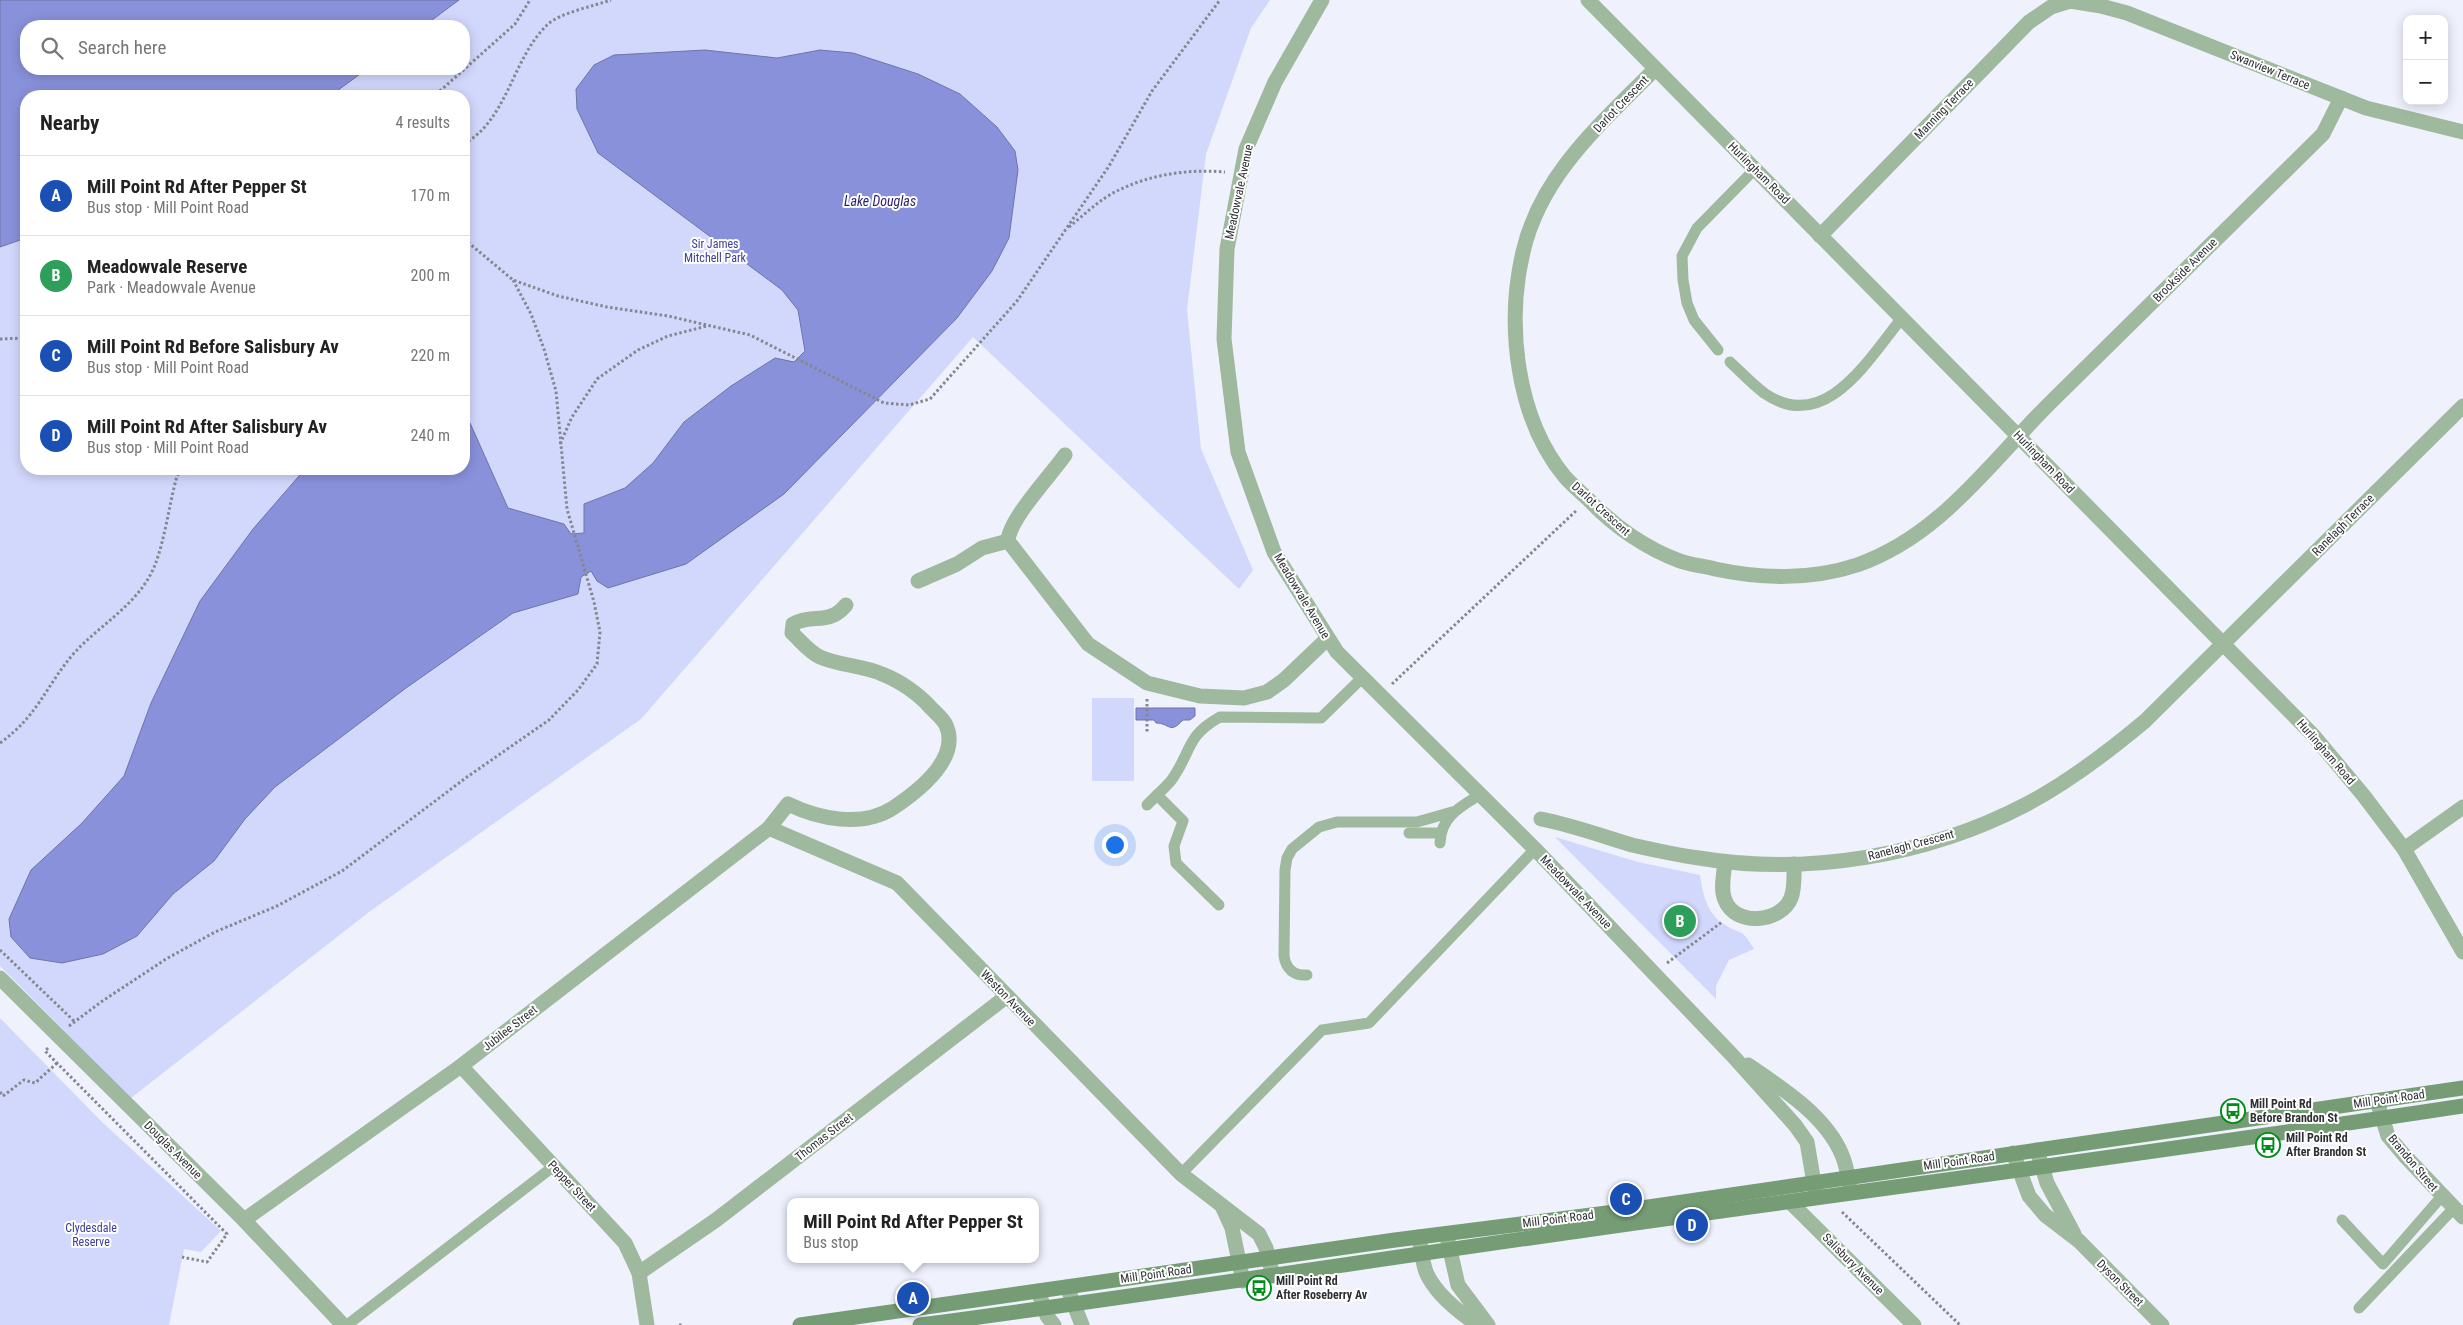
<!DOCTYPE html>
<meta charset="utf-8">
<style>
body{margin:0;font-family:"Roboto Condensed",sans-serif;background:#f2f2f2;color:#222}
.controls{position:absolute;right:15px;top:15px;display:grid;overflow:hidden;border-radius:10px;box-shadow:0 2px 12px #0003}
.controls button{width:45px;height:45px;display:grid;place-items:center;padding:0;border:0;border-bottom:1px solid #e0e0e0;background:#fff;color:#222;font:25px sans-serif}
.you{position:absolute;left:1114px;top:844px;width:18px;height:18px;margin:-12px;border:4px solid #fff;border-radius:50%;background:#1a73e8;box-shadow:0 0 0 8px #1a73e833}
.badge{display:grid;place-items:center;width:32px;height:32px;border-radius:50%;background:#008b1a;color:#fff;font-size:16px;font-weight:700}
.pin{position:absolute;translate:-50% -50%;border:2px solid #fff;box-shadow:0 1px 5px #0006}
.popup{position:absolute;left:787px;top:1198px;width:252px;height:65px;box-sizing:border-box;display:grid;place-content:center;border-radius:10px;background:#fff;filter:drop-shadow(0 1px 4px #0005);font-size:16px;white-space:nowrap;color:#767676}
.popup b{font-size:19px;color:#222}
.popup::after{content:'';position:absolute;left:50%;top:100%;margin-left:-10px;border:10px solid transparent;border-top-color:#fff}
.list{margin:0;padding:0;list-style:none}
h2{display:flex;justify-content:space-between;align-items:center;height:65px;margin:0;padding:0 20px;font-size:21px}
h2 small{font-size:16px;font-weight:400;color:#767676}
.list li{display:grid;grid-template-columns:32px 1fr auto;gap:15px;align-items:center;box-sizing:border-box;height:80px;padding:0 20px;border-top:1px solid #e0e0e0}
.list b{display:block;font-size:19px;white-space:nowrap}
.list p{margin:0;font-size:16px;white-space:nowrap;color:#767676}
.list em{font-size:16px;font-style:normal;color:#767676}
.icon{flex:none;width:28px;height:28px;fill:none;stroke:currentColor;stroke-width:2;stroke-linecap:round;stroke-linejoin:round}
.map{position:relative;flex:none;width:2463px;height:1325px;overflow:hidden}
.search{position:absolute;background:#fff;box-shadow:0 2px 12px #0003;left:20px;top:20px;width:450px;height:55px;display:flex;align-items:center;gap:12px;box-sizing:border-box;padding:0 18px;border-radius:20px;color:#767676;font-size:19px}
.panel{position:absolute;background:#fff;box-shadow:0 2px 12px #0003;left:20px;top:90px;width:450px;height:385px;border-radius:20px}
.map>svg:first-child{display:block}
</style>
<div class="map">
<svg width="2463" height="1325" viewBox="0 0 2463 1325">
<rect width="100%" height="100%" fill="#eff1fd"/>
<g fill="#d2d8fc">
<path d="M 459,0 L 1270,0 L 1251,28 L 1206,154 L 1187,310 L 1201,449 L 1253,570 L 1239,589 L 973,337 L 641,719 L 369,912 L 131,1098 L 0,966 L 0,247 L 26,238 L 26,469 L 464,469 L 464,96 L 330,96 L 367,69 L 464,69 L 464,26 L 424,26 Z"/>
<rect x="1092" y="698" width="42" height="83"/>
<path d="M 1555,837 L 1638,862 L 1700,875 C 1703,895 1707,914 1725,925 C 1743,936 1741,927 1754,949 L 1729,960 L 1716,986 L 1716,999 Z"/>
<path d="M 0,1018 L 102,1122 L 221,1231 L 201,1252 L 184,1249 L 169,1325 L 0,1325 Z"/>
</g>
<g fill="#8991db" stroke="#6e74a9">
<path d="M 0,0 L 459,0 L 424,26 L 26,26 L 26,69 L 367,69 L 330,96 L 26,96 L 26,238 L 0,247 Z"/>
<path d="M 705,50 L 777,58 L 820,50 L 853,53 L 918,74 L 960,94 L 997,127 L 1015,151 L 1018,170 L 1009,238 L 992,271 L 957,318 L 784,494 L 686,564 L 608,588 L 597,581 L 591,571 L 581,577 L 578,594 L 513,613 L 406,688 L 275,787 L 245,819 L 214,861 L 173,894 L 137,936 L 103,954 L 62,963 L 30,958 L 11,937 L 9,919 L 31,870 L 82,823 L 124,776 L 151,703 L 200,601 L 253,529 L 305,469 L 464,469 L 464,420 L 470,423 L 508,508 L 564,524 L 571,534 L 584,533 L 584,504 L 625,488 L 653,463 L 684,422 L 731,386 L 775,358 L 794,362 L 805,351 L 798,310 L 782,290 L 598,153 L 577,109 L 576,89 L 594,65 L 614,55 Z"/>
<path d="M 1136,708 L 1195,708 L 1195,716 L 1190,720 L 1183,720 C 1169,735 1170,723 1156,723 L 1154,720 L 1136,720 Z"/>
</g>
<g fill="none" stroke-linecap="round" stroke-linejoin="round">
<g stroke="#85878f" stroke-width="3" stroke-dasharray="2.5 2.5" stroke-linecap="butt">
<path d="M 431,96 L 441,90 L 515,24 L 530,0"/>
<path d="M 464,144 C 508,119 512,59 547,25 C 559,13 594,6 611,0"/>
<path d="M 1069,227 C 1084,215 1101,198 1119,190 C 1152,174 1189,169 1225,172"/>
<path d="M 464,239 L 513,280 L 558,296 L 607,307 L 668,316 L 750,335 L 884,403 L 909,405 L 930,399 L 1017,301 L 1109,166 L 1152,91 L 1220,0"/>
<path d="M 0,339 L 26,338"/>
<path d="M 560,444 L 572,417 L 597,379 L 638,350 L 668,336 L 707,326"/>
<path d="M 1392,684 L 1577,510"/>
<path d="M 1147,699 L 1147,732"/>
<path d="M 0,743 C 39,715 46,685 75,652 C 101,624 140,603 155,565 C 165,539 169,505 177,476 L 182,469"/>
<path d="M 0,950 L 74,1021"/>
<path d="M 1667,963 L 1722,922"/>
<path d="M 69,1026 L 101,1002 L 166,959 L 215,932 L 277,906 L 342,871 L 467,777 L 549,720 L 578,690 L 597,664 L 600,632 L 594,602 L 567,509 L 556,391 L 544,349 L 531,314 L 513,280"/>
<path d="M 48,1048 L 45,1051 L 227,1234 L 207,1262 L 182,1257"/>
<path d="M 0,1092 L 3,1096 L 24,1080 L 35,1083 L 57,1063"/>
<path d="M 1842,1212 L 1960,1325"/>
<path d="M 679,1325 L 683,1325"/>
</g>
<g stroke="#9eb99d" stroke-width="11">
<path d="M 1718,350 L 1694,320 L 1687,303 L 1683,280 L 1682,256 L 1697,228 L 1755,169"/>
<path d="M 1730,362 C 1741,372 1752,384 1764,393 C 1825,436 1869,358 1902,318"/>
<path d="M 1147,805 L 1157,795"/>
<path d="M 1409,833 L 1440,833"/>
<path d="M 1440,843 C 1441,816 1460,807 1481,794"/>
<path d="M 1219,905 L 1176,863 L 1174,846 L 1183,821 L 1157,795 C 1162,790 1169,784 1173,778 C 1192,750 1186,736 1220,717 L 1321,718 L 1363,677"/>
<path d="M 1307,975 C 1294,976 1286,969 1284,956 L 1285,870 L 1287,858 L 1292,849 L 1319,827 L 1337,822 L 1417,822 L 1452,812"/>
<path d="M 1181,1174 L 1322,1030 L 1369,1023 L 1535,849"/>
<path d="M 2342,1220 L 2383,1264 L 2442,1196"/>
<path d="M 2359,1308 L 2454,1208"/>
<path d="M 347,1325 L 554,1166"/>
</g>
<g stroke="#9eb99d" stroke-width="15">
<path d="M 1322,0 L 1275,82 L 1246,149 L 1227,249 L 1224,339 L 1238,452 L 1274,552 L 1337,652 L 1535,849 L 1732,1055 L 1795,1125 L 1807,1142 L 1816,1195"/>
<path d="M 1588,0 L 2313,735 L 2364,796 L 2404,849 L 2463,952"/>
<path d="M 1655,69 C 1602,123 1541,174 1523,252 C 1506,324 1516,418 1565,477 C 1573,486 1583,494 1591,502 C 1615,527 1647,549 1680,561 C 1691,565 1704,566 1715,569 C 1761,579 1812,580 1857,565 C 1941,536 1991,461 2052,401 C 2143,312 2233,223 2323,134 L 2341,98"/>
<path d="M 1820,236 L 2029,22 L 2051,7 L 2070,1 L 2101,6 L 2127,13 L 2366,108 L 2463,132"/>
<path d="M 1065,455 C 1051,475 1009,519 1008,541 L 1088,644 L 1147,683 L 1200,696 L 1244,698 L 1267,692 L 1284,680 L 1327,639"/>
<path d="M 918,581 L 957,564 L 982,548 L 1008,541"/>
<path d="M 1541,819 C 1572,825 1602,836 1632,845 C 1654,850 1676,855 1699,858 C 1807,876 1927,856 2025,805 C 2069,782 2108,752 2145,721 L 2463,406"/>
<path d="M 769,828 L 897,883 L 1181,1174 L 1259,1234 L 1266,1248 L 1273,1276"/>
<path d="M 2404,849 L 2463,807"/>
<path d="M 1725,862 C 1724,874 1720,889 1725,900 C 1735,927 1781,923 1791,898 C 1795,888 1794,875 1794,864"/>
<path d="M 0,978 L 244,1220 L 343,1325"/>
<path d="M 1748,1065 C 1782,1088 1826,1116 1842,1155 C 1847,1166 1848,1178 1850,1189"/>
<path d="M 461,1066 L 625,1243 L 639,1273 L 647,1325"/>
<path d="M 2377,1101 L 2388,1136 L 2405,1156 L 2463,1217"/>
<path d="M 2037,1150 L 2047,1183 L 2074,1234"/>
<path d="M 2013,1153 L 2029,1196 L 2045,1215 L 2079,1241 L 2162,1325"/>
<path d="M 1791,1203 L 1914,1325"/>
<path d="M 1222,1206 L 1232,1228 L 1243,1281"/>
<path d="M 244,1220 L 461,1066 L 769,828 L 788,804 C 819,819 862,828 893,808 C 917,792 961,759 946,725 C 943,719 936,713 931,708 C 919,694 900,681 882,674 C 862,665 840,666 820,657 C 809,652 801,641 792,633 L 793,624 C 813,613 829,626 846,605"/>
<path d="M 1419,1237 C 1421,1248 1422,1261 1426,1272 C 1435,1293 1460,1313 1478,1325"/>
<path d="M 1447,1237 L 1458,1285 L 1488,1325"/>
<path d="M 639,1273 L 716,1220 L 1007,996"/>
<path d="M 1067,1287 L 1082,1325"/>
<path d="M 1038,1291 L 1047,1316 L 1054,1325"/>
</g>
<g stroke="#759c74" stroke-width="15">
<path d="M 800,1325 L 1395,1240 L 1607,1213 L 2463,1088"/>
<path d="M 920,1325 C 1140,1296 1359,1262 1579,1231 C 1874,1189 2169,1151 2463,1106"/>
</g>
</g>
<defs>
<symbol id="bus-ring" viewBox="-11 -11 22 22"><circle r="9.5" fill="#fff" stroke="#008b1a" stroke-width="1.5"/><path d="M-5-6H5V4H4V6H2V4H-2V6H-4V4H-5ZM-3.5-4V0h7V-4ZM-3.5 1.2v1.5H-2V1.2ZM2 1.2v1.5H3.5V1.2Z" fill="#008b1a"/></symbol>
</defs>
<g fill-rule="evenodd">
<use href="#bus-ring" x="2219" y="1097" width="28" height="28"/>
<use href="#bus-ring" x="2254" y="1131" width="28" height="28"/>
<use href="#bus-ring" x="1245" y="1274" width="28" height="28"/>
</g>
<g text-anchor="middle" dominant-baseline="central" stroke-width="4" stroke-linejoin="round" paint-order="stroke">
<g font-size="12" fill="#2e2f34" stroke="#fff">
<text transform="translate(2270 70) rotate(22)">Swanview Terrace</text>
<text transform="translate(1621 104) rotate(-46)">Darlot Crescent</text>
<text transform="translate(1944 109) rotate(-46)">Manning Terrace</text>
<text transform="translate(1759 173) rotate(45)">Hurlingham Road</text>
<text transform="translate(1239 192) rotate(-78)">Meadowvale Avenue</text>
<text transform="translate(2185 270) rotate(-45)">Brookside Avenue</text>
<text transform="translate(2044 462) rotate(46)">Hurlingham Road</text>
<text transform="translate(1601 509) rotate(42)">Darlot Crescent</text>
<text transform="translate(2343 525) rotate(-45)">Ranelagh Terrace</text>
<text transform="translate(1302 596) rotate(59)">Meadowvale Avenue</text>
<text transform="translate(2326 752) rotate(49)">Hurlingham Road</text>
<text transform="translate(1911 845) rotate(-15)">Ranelagh Crescent</text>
<text transform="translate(1576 892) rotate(46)">Meadowvale Avenue</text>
<text transform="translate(1008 998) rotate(46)">Weston Avenue</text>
<text transform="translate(510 1028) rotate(-38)">Jubilee Street</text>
<text transform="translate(2389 1099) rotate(-8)">Mill Point Road</text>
<text transform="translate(824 1137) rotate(-38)">Thomas Street</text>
<text transform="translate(173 1150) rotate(45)">Douglas Avenue</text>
<text transform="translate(1959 1161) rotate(-8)">Mill Point Road</text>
<text transform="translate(2413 1163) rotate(50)">Brandon Street</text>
<text transform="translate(572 1186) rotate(47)">Pepper Street</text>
<text transform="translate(1558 1219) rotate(-7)">Mill Point Road</text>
<text transform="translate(1853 1264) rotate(45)">Salisbury Avenue</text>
<text transform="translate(1156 1274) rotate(-8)">Mill Point Road</text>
<text transform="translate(2120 1283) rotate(45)">Dyson Street</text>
</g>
<g font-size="12" fill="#3d3e95" stroke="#fff">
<text x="715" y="244">Sir James<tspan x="715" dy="14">Mitchell Park</tspan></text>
<text x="91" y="1228">Clydesdale<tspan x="91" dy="14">Reserve</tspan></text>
</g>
<g font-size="12" font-weight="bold" fill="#2e2f34" stroke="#fff" text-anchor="start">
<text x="2250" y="1104">Mill Point Rd<tspan x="2250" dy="14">Before Brandon St</tspan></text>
<text x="2286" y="1138">Mill Point Rd<tspan x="2286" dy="14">After Brandon St</tspan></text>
<text x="1276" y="1281">Mill Point Rd<tspan x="1276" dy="14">After Roseberry Av</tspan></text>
</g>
<g font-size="14" font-style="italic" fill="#251e73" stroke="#fff">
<text x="880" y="201">Lake Douglas</text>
</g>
</g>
</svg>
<div class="controls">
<button>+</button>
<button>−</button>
</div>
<div class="you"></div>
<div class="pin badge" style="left:913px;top:1298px;background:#1a4fb4">A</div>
<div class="popup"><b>Mill Point Rd After Pepper St</b>Bus stop</div>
<div class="pin badge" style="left:1680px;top:921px;background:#2e9e5b">B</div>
<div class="pin badge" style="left:1626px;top:1199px;background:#1a4fb4">C</div>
<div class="pin badge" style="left:1692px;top:1225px;background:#1a4fb4">D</div>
<div class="search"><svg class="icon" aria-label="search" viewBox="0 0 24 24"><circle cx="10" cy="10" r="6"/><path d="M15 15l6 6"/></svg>Search here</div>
<section class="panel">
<h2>Nearby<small>4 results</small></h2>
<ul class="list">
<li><span class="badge" style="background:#1a4fb4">A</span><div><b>Mill Point Rd After Pepper St</b><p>Bus stop · Mill Point Road</p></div><em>170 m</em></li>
<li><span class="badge" style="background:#2e9e5b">B</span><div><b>Meadowvale Reserve</b><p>Park · Meadowvale Avenue</p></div><em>200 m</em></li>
<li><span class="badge" style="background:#1a4fb4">C</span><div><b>Mill Point Rd Before Salisbury Av</b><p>Bus stop · Mill Point Road</p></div><em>220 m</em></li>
<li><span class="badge" style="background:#1a4fb4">D</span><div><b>Mill Point Rd After Salisbury Av</b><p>Bus stop · Mill Point Road</p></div><em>240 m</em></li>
</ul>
</section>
</div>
